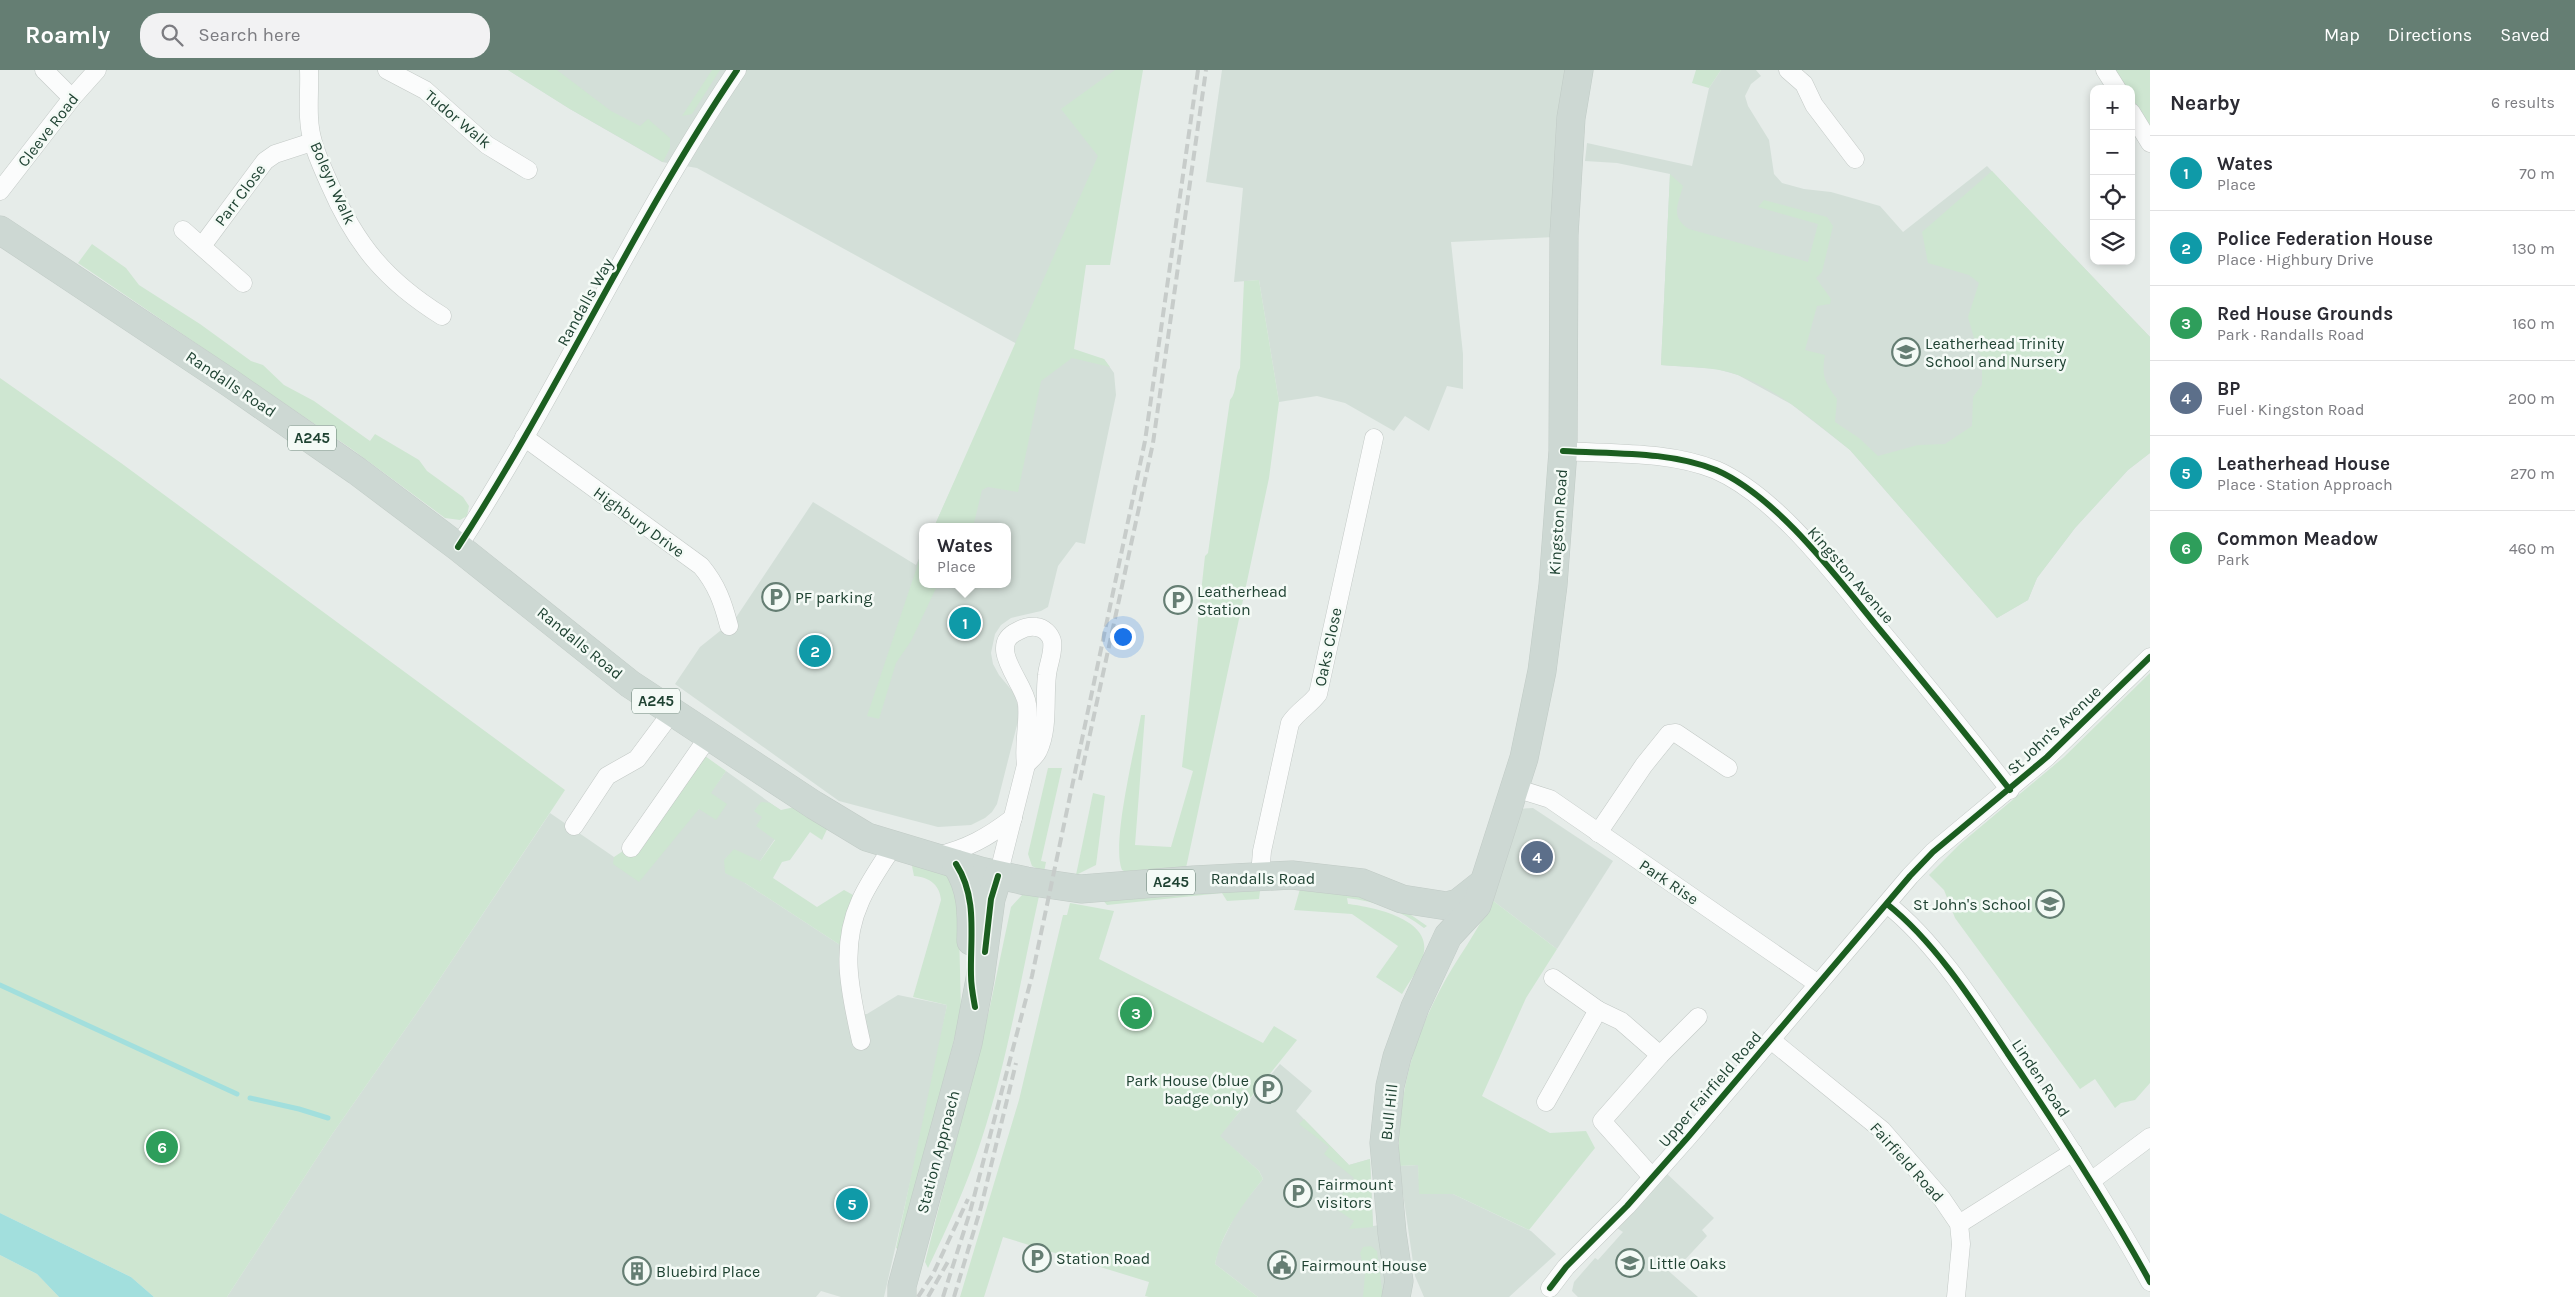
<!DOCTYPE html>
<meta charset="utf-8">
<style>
body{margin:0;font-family:Karla,sans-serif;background:#f2f2f3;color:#2b2b33}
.controls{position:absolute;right:15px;top:15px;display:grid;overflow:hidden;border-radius:10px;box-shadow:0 2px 8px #0003}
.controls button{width:45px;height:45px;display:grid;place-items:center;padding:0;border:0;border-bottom:1px solid #e1e1e2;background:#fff;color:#2b2b33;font:25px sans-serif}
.you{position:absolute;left:1122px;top:566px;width:18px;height:18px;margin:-12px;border:4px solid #fff;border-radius:50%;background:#1a73e8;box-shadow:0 0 0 8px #1a73e833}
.badge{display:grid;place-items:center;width:32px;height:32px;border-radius:50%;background:#657e73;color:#fff;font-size:16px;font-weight:700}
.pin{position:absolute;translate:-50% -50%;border:2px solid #fff;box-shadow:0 1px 5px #0006}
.popup{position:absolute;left:919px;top:453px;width:92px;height:65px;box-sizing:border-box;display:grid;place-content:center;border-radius:10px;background:#fff;filter:drop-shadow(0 1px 4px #0005);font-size:16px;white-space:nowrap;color:#7c7c81}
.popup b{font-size:19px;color:#2b2b33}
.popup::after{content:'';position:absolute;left:50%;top:100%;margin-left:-10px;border:10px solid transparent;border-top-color:#fff}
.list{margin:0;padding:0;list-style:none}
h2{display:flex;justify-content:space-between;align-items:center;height:65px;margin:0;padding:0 20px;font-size:21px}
h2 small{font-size:16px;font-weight:400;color:#7c7c81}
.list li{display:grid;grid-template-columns:32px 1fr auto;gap:15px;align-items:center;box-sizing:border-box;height:75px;padding:0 20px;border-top:1px solid #e1e1e2}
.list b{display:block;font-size:19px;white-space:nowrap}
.list p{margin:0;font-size:16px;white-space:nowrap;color:#7c7c81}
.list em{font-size:16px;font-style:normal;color:#7c7c81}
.icon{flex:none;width:28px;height:28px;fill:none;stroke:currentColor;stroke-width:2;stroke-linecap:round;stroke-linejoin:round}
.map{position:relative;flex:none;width:2150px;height:1227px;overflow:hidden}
header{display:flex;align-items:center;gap:30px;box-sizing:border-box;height:70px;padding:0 25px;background:#657e73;color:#fff}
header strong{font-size:24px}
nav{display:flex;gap:28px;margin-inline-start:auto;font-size:18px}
.search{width:350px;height:45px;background:#f2f2f3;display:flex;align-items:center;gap:12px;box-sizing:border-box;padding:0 18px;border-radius:20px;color:#7c7c81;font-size:19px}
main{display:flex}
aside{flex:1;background:#fff}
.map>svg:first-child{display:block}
</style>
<header>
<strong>Roamly</strong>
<div class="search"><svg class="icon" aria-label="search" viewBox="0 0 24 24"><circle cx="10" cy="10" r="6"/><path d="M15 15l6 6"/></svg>Search here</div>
<nav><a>Map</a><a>Directions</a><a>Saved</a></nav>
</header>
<main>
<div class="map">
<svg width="2150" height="1227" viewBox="0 0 2150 1227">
<rect width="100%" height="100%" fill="#e6ece9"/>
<g fill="#d3dfd8">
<path d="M 508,0 L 1131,0 L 1099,86 L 1017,274 L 1104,289 L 1114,303 L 1116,325 L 1085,474 L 1076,472 L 1058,496 L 1048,537 L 1041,541 L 1011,548 L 1001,555 L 995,564 L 991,583 L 993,594 L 999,605 L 1014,623 L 1020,643 L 997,734 L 992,742 L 985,748 L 971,755 L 938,757 L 839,731 L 675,614 L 700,577 L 735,549 L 813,432 L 916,495 L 922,482 L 922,514 L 1008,514 L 1008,457 L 934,457 L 1017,274 L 697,98 L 662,92 L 570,39 Z"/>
<path d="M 1222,0 L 1567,0 L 1554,167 L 1451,172 L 1463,284 L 1463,319 L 1447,316 L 1429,361 L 1405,346 L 1394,361 L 1345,333 L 1317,326 L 1279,332 L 1259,210 L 1234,212 L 1243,118 L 1206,112 Z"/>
<path d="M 1721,0 L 1756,0 L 1761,6 L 1751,14 L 1745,26 L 1748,36 L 1769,70 L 1774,104 L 1782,113 L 1804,119 L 1831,122 L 1880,136 L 1903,162 L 1987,96 L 2150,267 L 2150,383 L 2128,400 L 2075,458 L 2037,508 L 2028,530 L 1997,548 L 1850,380 L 1822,358 L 1791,334 L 1738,305 L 1717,299 L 1661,295 L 1670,104 L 1617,93 L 1585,91 L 1587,73 L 1692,96 L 1709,18 Z"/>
<path d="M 726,701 L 790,747 L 745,813 L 840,875 L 847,944 L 867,944 L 898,925 L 947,935 L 933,1012 L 884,1227 L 841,1227 L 821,1221 L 816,1227 L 227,1227 L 333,1063 L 425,931 L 550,743 L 614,787 L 614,794 L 699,739 Z"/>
<path d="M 1533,738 L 1613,791 L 1557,879 L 1492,830 L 1516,739 Z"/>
<path d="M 1280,994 L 1312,1021 L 1296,1041 L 1349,1095 L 1370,1089 L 1373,1156 L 1380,1155 L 1389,1227 L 1258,1227 L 1215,1194 L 1218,1180 L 1237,1141 L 1263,1109 L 1259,1101 L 1219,1066 Z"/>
<path d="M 1418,1095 L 1420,1124 L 1453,1124 L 1531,1161 L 1556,1184 L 1509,1227 L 1424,1227 L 1415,1206 L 1399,1096 Z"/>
<path d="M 1665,1102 L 1714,1148 L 1702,1160 L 1707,1166 L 1680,1195 L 1672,1187 L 1664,1197 L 1698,1227 L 1578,1227 L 1572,1221 L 1574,1212 L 1595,1188 L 1598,1190 L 1623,1162 L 1617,1158 Z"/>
</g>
<g fill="#cee6d1">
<path d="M 508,0 L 557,0 L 611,41 L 640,56 L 648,49 L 670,68 L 670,78 L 663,92 L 570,39 Z"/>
<path d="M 712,0 L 720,0 L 692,44 L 682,46 Z"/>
<path d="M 1115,0 L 1143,0 L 1110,195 L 1086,195 L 1074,279 L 1104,289 L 1110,297 L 1072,288 L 1041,311 L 1018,422 L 988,417 L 982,420 L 973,457 L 934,457 L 1098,86 L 1061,39 Z"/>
<path d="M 1696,0 L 1721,0 L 1709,18 L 1692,13 Z"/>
<path d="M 2115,0 L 2150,0 L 2150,58 L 2131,26 L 2131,19 L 2127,19 Z"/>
<path d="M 1992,101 L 2150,267 L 2150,383 L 2128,400 L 2075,458 L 2037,508 L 2028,530 L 1997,548 L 1850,380 C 1816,353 1779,320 1738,305 C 1714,296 1686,297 1661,295 L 1670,104 L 1683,116 C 1678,135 1670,147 1689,159 L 1808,192 L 1818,154 L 1758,137 L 1764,130 L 1827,147 L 1833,156 L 1822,202 L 1816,208 L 1831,229 L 1830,234 L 1817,236 L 1805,280 L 1825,285 C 1821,306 1825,313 1837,329 L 1835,352 L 1859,368 L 1878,386 L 1918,375 L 1945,374 L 1972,356 L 1973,327 L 1982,315 L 1982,287 L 1973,274 L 1974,268 L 1968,247 L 1979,213 L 1969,205 L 1928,193 L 1922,162 Z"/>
<path d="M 92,174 L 126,198 L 139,215 L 200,254 L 251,291 L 263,295 L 284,315 L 314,331 L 370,371 L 375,364 L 419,390 L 427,401 L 463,427 L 469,436 L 467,446 L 460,450 L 445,448 L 353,380 L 78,193 Z"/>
<path d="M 1259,210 L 1279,332 L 1269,408 L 1186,798 L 1128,803 L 1122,800 C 1111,774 1135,678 1141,645 L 1145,645 L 1135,775 L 1171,777 L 1193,701 L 1182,697 L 1205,486 L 1208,483 L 1230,330 C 1238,321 1234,308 1240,298 L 1244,211 Z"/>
<path d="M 0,308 L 121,393 L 565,720 L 425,931 L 333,1063 L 227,1227 L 154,1227 L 131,1207 L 0,1143 Z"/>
<path d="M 922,482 L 922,514 L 938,514 L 911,571 L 896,593 L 879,649 L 867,646 Z"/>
<path d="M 2150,603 L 2150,1013 L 2135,1030 L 2121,1033 L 2115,1038 L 2095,1009 L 2080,1019 L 1955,848 L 1944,820 L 1929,805 L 1960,774 L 2064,687 Z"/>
<path d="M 705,686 L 726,701 L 711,723 L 727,734 L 716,750 L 699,739 L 639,812 L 613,794 L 614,787 L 623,781 Z"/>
<path d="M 1048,698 L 1062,698 L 1041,791 L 1046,792 L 1044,802 L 1032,796 L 1028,784 Z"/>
<path d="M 1093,723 L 1105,726 L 1096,795 L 1076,805 Z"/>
<path d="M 761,732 L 770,733 L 781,740 L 799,736 L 829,755 L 822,770 L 810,762 L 790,790 L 782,792 L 773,808 L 817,837 L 844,820 L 855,826 L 840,875 L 745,813 L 725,803 L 724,790 L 734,779 L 760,791 L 775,770 L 756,756 L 762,747 L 754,741 Z"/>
<path d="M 912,796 C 936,796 942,799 958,817 L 961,942 L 900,1180 L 896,1178 L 947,935 L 913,927 L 941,830 C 940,815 929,807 914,806 Z"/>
<path d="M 1261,813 L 1259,829 L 1227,831 L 1222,823 L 1107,835 L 1102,829 Z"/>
<path d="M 1300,819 L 1345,820 L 1401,838 L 1427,856 L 1424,858 C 1401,840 1375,831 1347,828 L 1348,834 C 1373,837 1435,849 1423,887 C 1419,899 1409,912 1402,924 L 1376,907 L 1398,876 L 1352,844 L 1294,840 Z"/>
<path d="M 1030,824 L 1039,826 C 1021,908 1007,992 981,1071 C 967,1115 948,1156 928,1198 L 925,1192 L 989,941 L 1011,837 L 1022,825 Z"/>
<path d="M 1492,830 L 1557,879 L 1526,928 L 1482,1026 L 1550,1063 L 1586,1061 L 1595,1078 L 1529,1160 L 1453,1124 L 1419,1124 L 1418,1095 L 1399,1096 C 1397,1033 1410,976 1440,920 C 1456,889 1478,862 1492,830 Z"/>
<path d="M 1070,833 L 1114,841 L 1099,889 L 1263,973 L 1274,956 L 1297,970 L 1220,1066 L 1259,1101 L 1263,1109 C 1243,1134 1222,1161 1215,1194 L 1258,1227 L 1149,1227 L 1145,1226 L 1149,1212 L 1003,1167 L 984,1227 L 960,1227 L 1019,1030 L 1063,845 L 1067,845 Z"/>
<path d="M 1304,1049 L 1349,1095 L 1370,1089 L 1373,1157 L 1349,1159 L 1354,1151 L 1333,1137 L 1354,1108 L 1324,1084 L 1329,1077 L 1299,1054 Z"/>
<path d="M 1371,1176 L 1377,1181 L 1383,1227 L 1363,1227 L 1365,1205 L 1360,1183 L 1363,1177 Z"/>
<path d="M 0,1185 L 37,1204 L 59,1227 L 0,1227 Z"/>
</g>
<path fill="#a2dfdd" d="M 0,1143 L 131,1207 L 154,1227 L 59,1227 L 37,1204 L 0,1185 Z"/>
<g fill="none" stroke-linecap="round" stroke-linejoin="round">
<g stroke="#a2dfdd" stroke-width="5">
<path d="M 0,915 L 237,1024"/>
<path d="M 250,1028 L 299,1039 L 328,1048"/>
</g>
<defs>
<g id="minor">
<path d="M 44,0 L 72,28"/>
<path d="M 309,0 C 310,23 306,50 313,72 C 317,87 324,101 330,115 C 356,175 386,211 442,246"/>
<path d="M 387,0 L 425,20 L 487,75 L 528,100"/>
<path d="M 1788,0 L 1804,14 L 1814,35 L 1855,89"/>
<path d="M 2105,0 L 2117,19"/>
<path d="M 2131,42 L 2150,73"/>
<path d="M 0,121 L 72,28 L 97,0"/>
<path d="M 183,160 L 243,213"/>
<path d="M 202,176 L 265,91 L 275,84 L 312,72"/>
<path d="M 524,367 L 701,496 C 717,515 723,533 729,556"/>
<path d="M 1563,381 C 1613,384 1669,381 1716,400 C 1776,426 1835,505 1876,555 C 1921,609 1966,664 2010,720"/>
<path d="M 458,477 C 558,323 634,153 737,0"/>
<path d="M 1515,718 L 1550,729 L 1818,914"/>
<path d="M 574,756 L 607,706 L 637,689 L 672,642"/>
<path d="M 1598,763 L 1644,695 L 1669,664 L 1676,663 L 1728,698"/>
<path d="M 631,778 L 709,666"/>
<path d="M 936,786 C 967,779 988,767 1013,748"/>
<path d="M 1260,805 L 1262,781 L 1290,653 C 1298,641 1310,635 1318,624 L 1374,368"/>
<path d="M 998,806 L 1026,695 C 1023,674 1029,655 1027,634 C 1025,613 985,576 1018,561 C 1023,558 1030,556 1036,557 C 1044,558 1050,564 1052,571 C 1054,583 1048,594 1047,605 C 1044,629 1049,658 1038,681 C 1036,686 1029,691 1026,695"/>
<path d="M 1887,834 C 1935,872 1974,933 2008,984 C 2058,1058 2107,1133 2150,1212"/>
<path d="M 1553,908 L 1598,940"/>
<path d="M 1771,970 L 1882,1060 L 1942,1129 L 1959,1154 L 1961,1174 L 1956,1227"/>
<path d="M 861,971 C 851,925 839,878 860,832 C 868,813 882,794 893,776"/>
<path d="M 1660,985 L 1698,947"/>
<path d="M 1546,1032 L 1598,940 L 1621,951 L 1660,985 L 1602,1051 L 1652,1107"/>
<path d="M 2091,1111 L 2150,1067"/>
<path d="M 1959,1154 L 2073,1082"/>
<path d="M 1550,1218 L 1566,1197 L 1627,1136 L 1689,1066 L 1910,806 L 1933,782 L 2047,687 L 2150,587"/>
</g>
<g id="primary">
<path d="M 0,160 L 230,313 L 357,401 L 458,477 L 630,614 L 814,735 L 867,767 L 980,801 L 1026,811 L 1081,819 L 1194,810 L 1292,805 L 1362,813 L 1402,829 L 1447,836 L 1458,833 L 1482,814"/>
<path d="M 956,794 C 972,819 972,842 971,871"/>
<path d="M 902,1227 L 902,1216 L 968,973 L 980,909 L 991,829 L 998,806"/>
<path d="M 1396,1227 L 1399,1211 L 1392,1163 L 1384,1073 L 1390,1016 L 1397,987 L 1415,937 L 1448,866 L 1477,835 L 1524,688 L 1542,601 L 1553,515 L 1563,381 L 1564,165 L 1571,48 L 1579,0"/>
</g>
</defs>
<use href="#minor" stroke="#c3c9c6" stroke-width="19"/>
<use href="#primary" stroke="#c1cbc6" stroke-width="29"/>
<use href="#minor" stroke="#fbfcfc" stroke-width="18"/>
<use href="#primary" stroke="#cdd8d3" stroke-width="28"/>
<g stroke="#c7ccca" stroke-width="4" stroke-dasharray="10 5" stroke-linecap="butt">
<path d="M 1080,710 L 1153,373 L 1206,0"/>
<path d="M 918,1227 L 933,1204 L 968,1129"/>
<path d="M 928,1227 L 950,1188"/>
<path d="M 943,1227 L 970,1142 L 1032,906 L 1145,371 L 1198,0"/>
<path d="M 954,1227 L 981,1137 L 1016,993"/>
</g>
<defs>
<g id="cycleway">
<path d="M 1563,381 C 1613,384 1669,381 1716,400 C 1776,426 1835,505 1876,555 C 1921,609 1966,664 2010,720"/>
<path d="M 458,477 C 558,323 634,153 737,0"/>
<path d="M 956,794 C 978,828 970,867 971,905 C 971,916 973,926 975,937"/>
<path d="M 1887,834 C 1935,872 1974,933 2008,984 C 2058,1058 2107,1133 2150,1212"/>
<path d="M 985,882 L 991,829 L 998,806"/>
<path d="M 1550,1218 L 1566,1197 L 1627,1136 L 1689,1066 L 1910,806 L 1933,782 L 2047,687 L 2150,587"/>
</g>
</defs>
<use href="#cycleway" stroke="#f4faf6" stroke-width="9"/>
<use href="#cycleway" stroke="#1b5e20" stroke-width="6"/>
</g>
<defs>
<symbol id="school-ring" viewBox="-11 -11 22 22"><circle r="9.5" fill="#f4faf6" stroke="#657e73" stroke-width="1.5"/><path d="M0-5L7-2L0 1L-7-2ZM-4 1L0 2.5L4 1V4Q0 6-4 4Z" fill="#657e73"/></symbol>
<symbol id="parking-ring" viewBox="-11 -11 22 22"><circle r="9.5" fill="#f4faf6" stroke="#657e73" stroke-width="1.5"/><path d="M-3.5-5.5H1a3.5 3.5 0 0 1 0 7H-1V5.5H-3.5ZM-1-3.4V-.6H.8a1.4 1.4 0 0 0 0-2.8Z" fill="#657e73"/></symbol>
<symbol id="civic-ring" viewBox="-11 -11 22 22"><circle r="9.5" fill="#f4faf6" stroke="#657e73" stroke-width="1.5"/><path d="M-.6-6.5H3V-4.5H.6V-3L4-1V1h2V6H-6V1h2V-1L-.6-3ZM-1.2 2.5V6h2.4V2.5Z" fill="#657e73"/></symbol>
<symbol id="building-ring" viewBox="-11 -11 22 22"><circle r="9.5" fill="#f4faf6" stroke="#657e73" stroke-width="1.5"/><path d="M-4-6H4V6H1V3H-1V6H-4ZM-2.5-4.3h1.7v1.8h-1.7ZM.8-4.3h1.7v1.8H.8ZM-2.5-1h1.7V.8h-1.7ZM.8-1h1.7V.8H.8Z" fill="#657e73"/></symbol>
</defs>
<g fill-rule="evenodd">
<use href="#school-ring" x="1890" y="266" width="32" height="32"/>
<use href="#parking-ring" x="760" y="511" width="32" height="32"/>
<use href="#parking-ring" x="1162" y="514" width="32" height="32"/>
<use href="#school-ring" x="2034" y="818" width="32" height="32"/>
<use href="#parking-ring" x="1252" y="1003" width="32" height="32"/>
<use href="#parking-ring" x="1282" y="1107" width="32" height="32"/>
<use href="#parking-ring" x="1021" y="1172" width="32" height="32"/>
<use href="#school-ring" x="1614" y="1177" width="32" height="32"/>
<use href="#civic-ring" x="1266" y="1179" width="32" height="32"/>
<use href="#building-ring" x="621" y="1185" width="32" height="32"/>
</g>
<g text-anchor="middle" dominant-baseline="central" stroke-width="5" stroke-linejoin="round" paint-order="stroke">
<g fill="#f4faf6" stroke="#607a6e" stroke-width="1">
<rect x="288" y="355.5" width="48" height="25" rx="4"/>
<rect x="632" y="618.5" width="48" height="25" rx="4"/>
<rect x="1147" y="799.5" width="48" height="25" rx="4"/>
</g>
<g font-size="15" font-weight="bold" fill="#204333">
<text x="312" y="368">A245</text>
<text x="656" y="631">A245</text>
<text x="1171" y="812">A245</text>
</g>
<g font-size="16" fill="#204333" stroke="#f4faf6">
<text transform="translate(458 49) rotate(40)">Tudor Walk</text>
<text transform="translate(48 60) rotate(-52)">Cleeve Road</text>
<text transform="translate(333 113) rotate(66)">Boleyn Walk</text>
<text transform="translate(240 125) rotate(-53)">Parr Close</text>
<text transform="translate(585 232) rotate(-61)">Randalls Way</text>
<text transform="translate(231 314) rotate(34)">Randalls Road</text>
<text transform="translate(639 452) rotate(36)">Highbury Drive</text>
<text transform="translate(1558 452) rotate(-86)">Kingston Road</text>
<text transform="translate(1851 505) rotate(49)">Kingston Avenue</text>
<text transform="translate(580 573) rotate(39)">Randalls Road</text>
<text transform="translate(1328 577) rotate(-78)">Oaks Close</text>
<text transform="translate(2054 660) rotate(-43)">St John's Avenue</text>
<text x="1263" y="808">Randalls Road</text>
<text transform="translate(1669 812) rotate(34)">Park Rise</text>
<text transform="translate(2041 1008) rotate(56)">Linden Road</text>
<text transform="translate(1710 1019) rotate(-49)">Upper Fairfield Road</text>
<text transform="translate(1389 1042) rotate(-84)">Bull Hill</text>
<text transform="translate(938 1082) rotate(-75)">Station Approach</text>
<text transform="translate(1907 1092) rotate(48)">Fairfield Road</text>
</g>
<g font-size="16" fill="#204333" stroke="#f4faf6" text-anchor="start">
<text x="1925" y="273">Leatherhead Trinity<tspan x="1925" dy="18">School and Nursery</tspan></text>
<text x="1197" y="521">Leatherhead<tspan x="1197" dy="18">Station</tspan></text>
<text x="795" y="527">PF parking</text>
<text x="2031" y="834" text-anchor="end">St John's School</text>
<text x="1249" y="1010" text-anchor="end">Park House (blue<tspan x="1249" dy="18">badge only)</tspan></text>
<text x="1317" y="1114">Fairmount<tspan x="1317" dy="18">visitors</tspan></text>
<text x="1056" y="1188">Station Road</text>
<text x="1649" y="1193">Little Oaks</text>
<text x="1301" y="1195">Fairmount House</text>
<text x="656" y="1201">Bluebird Place</text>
</g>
</g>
</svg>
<div class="controls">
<button>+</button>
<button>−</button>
<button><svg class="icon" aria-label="locate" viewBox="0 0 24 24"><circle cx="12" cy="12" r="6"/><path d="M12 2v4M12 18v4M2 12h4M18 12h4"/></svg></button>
<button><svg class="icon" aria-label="layers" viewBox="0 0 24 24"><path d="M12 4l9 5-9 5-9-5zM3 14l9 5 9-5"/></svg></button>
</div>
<div class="you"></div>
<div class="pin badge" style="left:965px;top:553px;background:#0f9aa8">1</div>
<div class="popup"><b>Wates</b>Place</div>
<div class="pin badge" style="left:815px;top:581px;background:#0f9aa8">2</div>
<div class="pin badge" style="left:1136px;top:943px;background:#2e9e5b">3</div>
<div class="pin badge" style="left:1537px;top:787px;background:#5c6f8a">4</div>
<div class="pin badge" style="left:852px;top:1134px;background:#0f9aa8">5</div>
<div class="pin badge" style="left:162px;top:1077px;background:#2e9e5b">6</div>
</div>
<aside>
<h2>Nearby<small>6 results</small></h2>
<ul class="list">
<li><span class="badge" style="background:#0f9aa8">1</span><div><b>Wates</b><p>Place</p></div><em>70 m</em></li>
<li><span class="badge" style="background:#0f9aa8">2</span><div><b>Police Federation House</b><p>Place · Highbury Drive</p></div><em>130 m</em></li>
<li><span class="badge" style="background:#2e9e5b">3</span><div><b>Red House Grounds</b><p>Park · Randalls Road</p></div><em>160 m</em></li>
<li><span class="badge" style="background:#5c6f8a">4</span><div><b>BP</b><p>Fuel · Kingston Road</p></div><em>200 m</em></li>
<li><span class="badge" style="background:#0f9aa8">5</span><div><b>Leatherhead House</b><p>Place · Station Approach</p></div><em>270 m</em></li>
<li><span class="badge" style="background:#2e9e5b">6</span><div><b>Common Meadow</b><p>Park</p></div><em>460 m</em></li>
</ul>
</aside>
</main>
